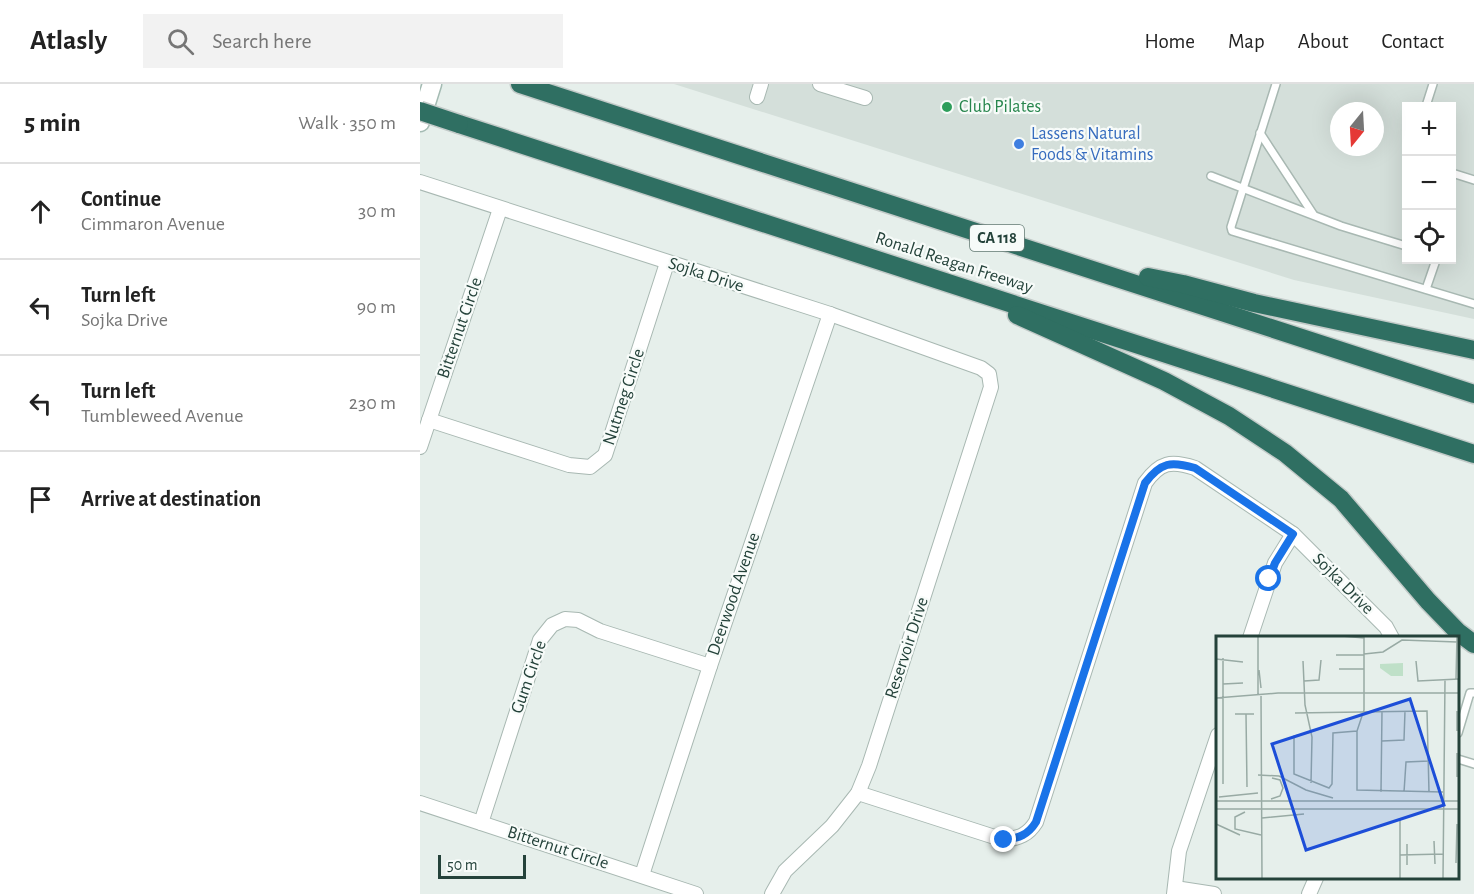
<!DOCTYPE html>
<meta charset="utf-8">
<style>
body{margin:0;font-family:"Alegreya Sans",sans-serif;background:#f2f2f2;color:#222}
.controls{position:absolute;right:18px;top:18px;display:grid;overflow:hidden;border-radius:0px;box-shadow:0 6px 24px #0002}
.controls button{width:54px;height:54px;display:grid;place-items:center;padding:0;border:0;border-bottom:2px solid #e0e0e0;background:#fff;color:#222;font:30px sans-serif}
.compass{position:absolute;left:910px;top:18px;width:54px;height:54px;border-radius:50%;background:#fff;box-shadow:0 6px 24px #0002;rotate:198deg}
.scale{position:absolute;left:18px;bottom:15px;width:88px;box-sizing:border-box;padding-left:6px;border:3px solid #24423a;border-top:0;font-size:16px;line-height:21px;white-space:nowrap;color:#24423a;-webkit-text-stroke:4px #f7fbf9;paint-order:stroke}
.stop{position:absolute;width:18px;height:18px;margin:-14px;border:4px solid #1a73e8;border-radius:50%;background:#fff}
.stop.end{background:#1a73e8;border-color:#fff;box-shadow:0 2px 6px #0008}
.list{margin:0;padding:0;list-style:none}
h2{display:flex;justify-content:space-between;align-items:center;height:78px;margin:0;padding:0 24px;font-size:26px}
h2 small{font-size:20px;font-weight:400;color:#767676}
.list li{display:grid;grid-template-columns:39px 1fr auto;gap:18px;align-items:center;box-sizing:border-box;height:96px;padding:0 24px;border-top:2px solid #e0e0e0}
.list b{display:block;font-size:22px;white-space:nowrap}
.list p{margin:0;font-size:20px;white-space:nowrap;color:#767676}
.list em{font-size:20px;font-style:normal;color:#767676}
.icon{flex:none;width:33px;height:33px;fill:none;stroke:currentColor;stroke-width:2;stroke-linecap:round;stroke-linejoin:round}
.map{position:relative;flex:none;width:1054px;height:810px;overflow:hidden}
header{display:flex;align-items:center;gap:36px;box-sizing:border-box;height:84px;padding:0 30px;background:#fff;border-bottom:2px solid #e0e0e0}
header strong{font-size:28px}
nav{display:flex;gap:33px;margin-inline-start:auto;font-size:21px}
.search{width:420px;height:54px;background:#f2f2f2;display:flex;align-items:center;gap:15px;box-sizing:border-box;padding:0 21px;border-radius:0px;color:#767676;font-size:22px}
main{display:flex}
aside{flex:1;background:#fff}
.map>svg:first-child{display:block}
</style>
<header>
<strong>Atlasly</strong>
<div class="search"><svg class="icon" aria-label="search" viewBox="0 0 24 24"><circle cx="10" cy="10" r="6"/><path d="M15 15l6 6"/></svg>Search here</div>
<nav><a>Home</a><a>Map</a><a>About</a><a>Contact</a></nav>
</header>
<main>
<aside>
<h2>5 min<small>Walk · 350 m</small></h2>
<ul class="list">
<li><svg class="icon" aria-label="ahead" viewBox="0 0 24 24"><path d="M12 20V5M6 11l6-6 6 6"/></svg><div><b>Continue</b><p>Cimmaron Avenue</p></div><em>30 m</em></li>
<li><svg class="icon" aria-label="left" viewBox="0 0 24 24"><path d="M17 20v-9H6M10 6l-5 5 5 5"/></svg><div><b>Turn left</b><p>Sojka Drive</p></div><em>90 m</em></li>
<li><svg class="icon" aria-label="left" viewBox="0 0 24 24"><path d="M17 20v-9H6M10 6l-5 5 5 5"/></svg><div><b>Turn left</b><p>Tumbleweed Avenue</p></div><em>230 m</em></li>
<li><svg class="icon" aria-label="arrive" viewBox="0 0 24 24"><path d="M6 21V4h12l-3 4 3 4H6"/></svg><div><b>Arrive at destination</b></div></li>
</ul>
</aside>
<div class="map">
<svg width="1054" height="810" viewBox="0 0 1054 810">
<rect width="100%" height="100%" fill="#e6efeb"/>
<path fill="#d4dfda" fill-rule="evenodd" d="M 254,0 L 1054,0 L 1054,235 L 874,196 ZM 986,22 L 1032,22 L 1032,176 L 986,176 ZM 919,27 L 955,27 L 955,63 L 919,63 Z"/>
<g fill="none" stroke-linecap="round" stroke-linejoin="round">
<defs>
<g id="lane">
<path d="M 856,0 L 811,143 L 812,147 L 1054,220"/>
<path d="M 1006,22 L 1013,0"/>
<path d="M 840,49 L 893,130"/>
<path d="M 1032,89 L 1054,96"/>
<path d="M 791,92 L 921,142 L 986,162"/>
<path d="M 1006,205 L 1016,176"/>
<path d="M 1038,649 L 1050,609 L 1054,609"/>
<path d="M 1038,675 L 1054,680"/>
</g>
<g id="street">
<path d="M 400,0 L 445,14"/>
<path d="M 337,13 L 341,0"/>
<path d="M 0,98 L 410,230 L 561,284 L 569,290 L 571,303 L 449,682 L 438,709 L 412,742 L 365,787 L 352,810"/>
<path d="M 9,336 L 149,381 L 170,383 L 185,371 L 247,179"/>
<path d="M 0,363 L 80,125"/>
<path d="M 830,554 L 855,479 L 873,450"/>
<path d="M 438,709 L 584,756 C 599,754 608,751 616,738 L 725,399 C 740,378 751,376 775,384 L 873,450 L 966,543 L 972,554"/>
<path d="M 0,719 L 276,810"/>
<path d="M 61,739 L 120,556 L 132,541 L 145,535 L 158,536 L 180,547 L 290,582"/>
<path d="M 222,791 L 290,582 L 410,230"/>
<path d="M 755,804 L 794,810"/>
<path d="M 754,810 L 759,767 L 798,651"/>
<path d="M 889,810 L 896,794"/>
</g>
<path id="secondary" d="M 0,38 L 12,0"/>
<g id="highway">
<path d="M 100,0 L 1054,310"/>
<path d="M 39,40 L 1054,370"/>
<path d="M 728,193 L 763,200 L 834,219 L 1054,266"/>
<path d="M 597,231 L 744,297 L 809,332 L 865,369 L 921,415 L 1008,517 L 1038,548 L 1054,560"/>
</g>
</defs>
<use href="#lane" stroke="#a8b8b2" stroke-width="10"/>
<use href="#street" stroke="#a8b8b2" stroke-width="16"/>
<use href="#secondary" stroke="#a4bbb3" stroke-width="21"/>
<use href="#highway" stroke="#c2cac8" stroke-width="21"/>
<use href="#lane" stroke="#fff" stroke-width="7"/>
<use href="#street" stroke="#fff" stroke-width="14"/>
<use href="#secondary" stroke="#fff" stroke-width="18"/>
<use href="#highway" stroke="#2f6f62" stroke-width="18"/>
<defs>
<path id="highway-bridge" d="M 0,27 L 39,40"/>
</defs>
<use href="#highway-bridge" stroke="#c2cac8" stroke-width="21" stroke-linecap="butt"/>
<use href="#highway-bridge" stroke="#2f6f62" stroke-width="18"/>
</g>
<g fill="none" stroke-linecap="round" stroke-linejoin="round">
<path stroke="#1a73e8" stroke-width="8" d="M 584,756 C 599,754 608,751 616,738 L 725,399 C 741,378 751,377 775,384 L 873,450 L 855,479 L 849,495"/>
</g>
<circle fill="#2e9e5b" stroke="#f7fbf9" stroke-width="2" cx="527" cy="23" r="6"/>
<circle fill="#3f7fe0" stroke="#f7fbf9" stroke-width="2" cx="599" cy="60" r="6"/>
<g text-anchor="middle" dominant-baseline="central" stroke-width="4.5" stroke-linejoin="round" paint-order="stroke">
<rect fill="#f7fbf9" stroke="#637a73" stroke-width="1.5" x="550" y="141" width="54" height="26" rx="4.5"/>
<g font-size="16" font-weight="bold" fill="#24423a">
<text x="577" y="154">CA 118</text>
</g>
<g font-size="18" fill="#27864d" stroke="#f7fbf9" text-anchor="start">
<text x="539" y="23">Club Pilates</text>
</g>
<g font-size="18" fill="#366cbe" stroke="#f7fbf9" text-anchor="start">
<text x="611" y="50">Lassens Natural<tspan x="611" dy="21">Foods &amp; Vitamins</tspan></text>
</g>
<g font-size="18" fill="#24423a" stroke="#f7fbf9">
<text transform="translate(534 179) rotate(18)">Ronald Reagan Freeway</text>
<text transform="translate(286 191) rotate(18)">Sojka Drive</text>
<text transform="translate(40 244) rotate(-71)">Bitternut Circle</text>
<text transform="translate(204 313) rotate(-72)">Nutmeg Circle</text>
<text transform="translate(923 500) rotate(45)">Sojka Drive</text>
<text transform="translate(314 510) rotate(-71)">Deerwood Avenue</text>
<text transform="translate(487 564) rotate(-72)">Reservoir Drive</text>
<text transform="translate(109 593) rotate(-71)">Gum Circle</text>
<text transform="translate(138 764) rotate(18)">Bitternut Circle</text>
</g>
</g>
<g transform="translate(796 552)">
<rect width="243" height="243" fill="#e6efeb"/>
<path d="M 187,27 L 187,40 L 175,40 L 164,32 L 164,28 Z" fill="#bfe0c8"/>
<path fill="none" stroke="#98aaa4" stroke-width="1.5" d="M 42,0 L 42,58M 126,0 L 148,2M 148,0 L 148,74 L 141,95 L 141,154 L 227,156M 148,18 L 167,16 L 186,4 L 241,6M 120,19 L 148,19M 7,22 L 7,148M 0,23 L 27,26M 87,25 L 89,69 L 96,101 L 95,147M 200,25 L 202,45 L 243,43M 123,33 L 148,33M 43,34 L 45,52M 240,43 L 241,0M 88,45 L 103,44 L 105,24M 7,48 L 27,47M 45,58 L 46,243M 0,62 L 62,57 L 243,57M 241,75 L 241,95M 79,77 L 211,75 L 213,156M 19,78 L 38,78M 30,78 L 31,151M 95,96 L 78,100 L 78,138 L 113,152 L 116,148 L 117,97 L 141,95M 166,105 L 188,104 L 189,75M 42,139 L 63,140 L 90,154 L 117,162M 241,141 L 241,117M 165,156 L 166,75M 188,156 L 190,126 L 213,125M 3,161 L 42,157M 55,163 L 64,160 L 67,152 L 64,144 L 56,142M 0,165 L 243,165M 0,173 L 243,173M 29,176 L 19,181 L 19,193 L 45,199M 46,182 L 88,178M 184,182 L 184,243M 0,188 L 24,199M 218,205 L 219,228M 191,208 L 191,229M 184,219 L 227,218M 240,227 L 241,188M 227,243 L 229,44"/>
<path fill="#1d4ed8" fill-opacity="0.15" stroke="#1d4ed8" stroke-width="3" d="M 194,63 L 228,169 L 90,214 L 56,108 Z"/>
<rect width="243" height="243" fill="none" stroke="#24423a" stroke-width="3"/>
</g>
</svg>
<div class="controls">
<button>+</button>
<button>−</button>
<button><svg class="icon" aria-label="locate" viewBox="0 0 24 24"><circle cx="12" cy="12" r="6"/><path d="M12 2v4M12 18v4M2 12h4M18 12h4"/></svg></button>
</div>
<svg class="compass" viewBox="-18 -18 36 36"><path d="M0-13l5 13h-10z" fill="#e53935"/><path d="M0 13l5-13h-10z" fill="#767676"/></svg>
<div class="scale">50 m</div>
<div class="stop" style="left:849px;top:495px"></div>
<div class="stop end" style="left:584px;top:756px"></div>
</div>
</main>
